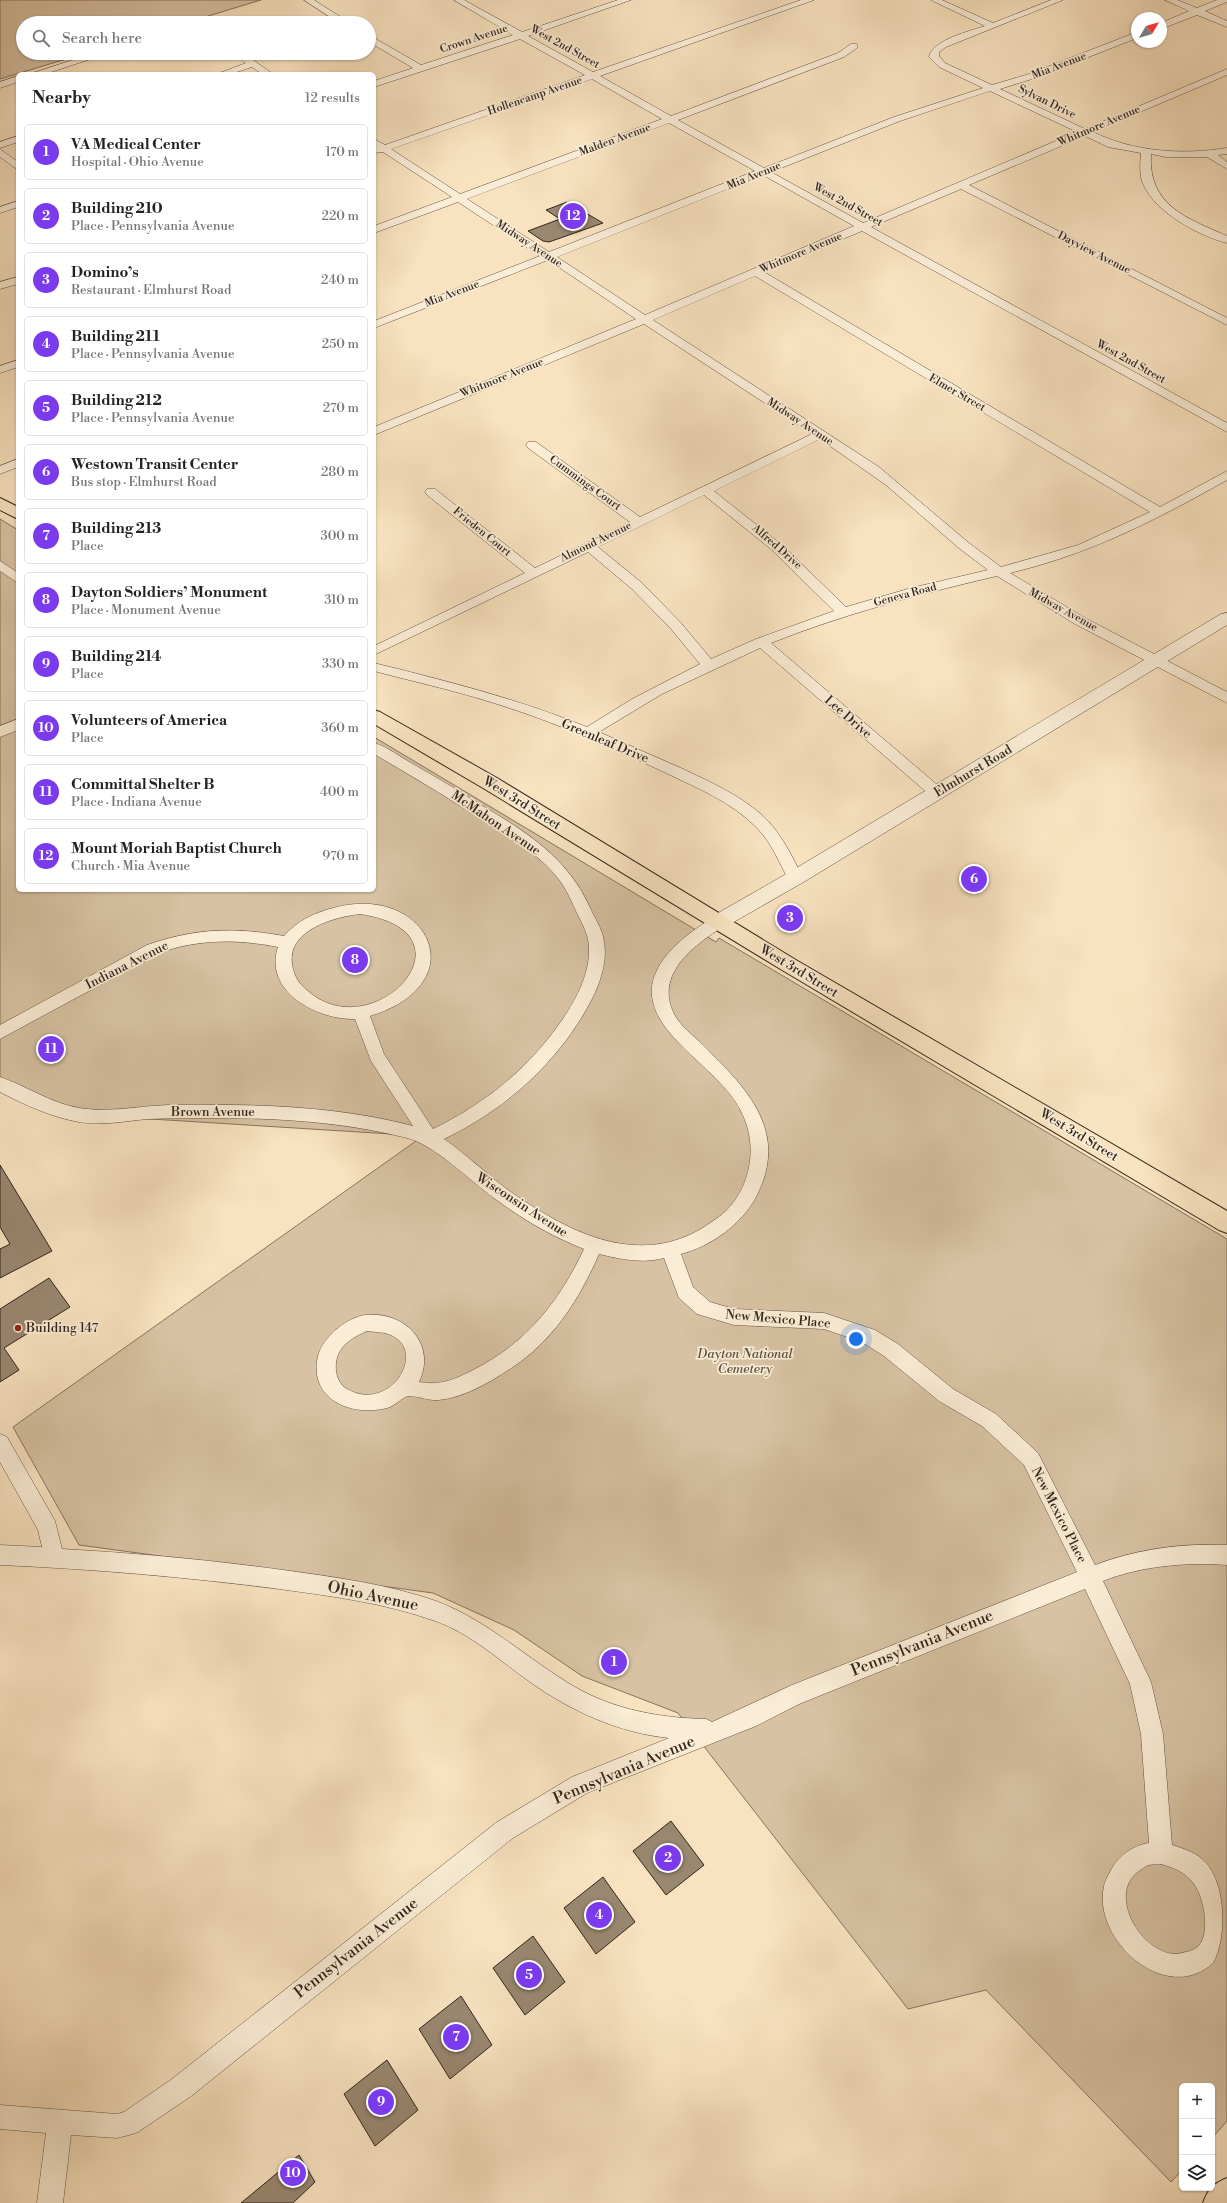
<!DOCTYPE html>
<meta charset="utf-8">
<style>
body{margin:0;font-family:"Libre Bodoni",serif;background:#f2f2f2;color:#222}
.controls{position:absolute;right:12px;bottom:12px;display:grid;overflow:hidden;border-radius:6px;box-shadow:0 1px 3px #0004}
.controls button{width:36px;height:36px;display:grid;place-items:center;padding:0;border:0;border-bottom:1px solid #e0e0e0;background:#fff;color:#222;font:20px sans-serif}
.compass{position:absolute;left:1131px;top:12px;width:36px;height:36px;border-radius:50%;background:#fff;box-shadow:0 1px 3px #0004;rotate:52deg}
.you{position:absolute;left:856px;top:1339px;width:14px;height:14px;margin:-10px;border:3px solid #fff;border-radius:50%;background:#1a73e8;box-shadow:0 0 0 6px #1a73e833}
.badge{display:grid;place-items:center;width:26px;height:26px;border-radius:50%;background:#7c3aed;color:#fff;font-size:13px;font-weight:700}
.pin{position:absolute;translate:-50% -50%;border:2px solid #fff;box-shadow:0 1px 4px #0006}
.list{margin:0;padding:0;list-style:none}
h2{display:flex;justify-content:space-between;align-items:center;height:52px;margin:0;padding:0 16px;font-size:17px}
h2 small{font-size:13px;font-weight:400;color:#767676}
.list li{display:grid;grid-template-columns:26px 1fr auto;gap:12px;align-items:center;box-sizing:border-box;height:56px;margin:0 8px 8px;padding:0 8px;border:1px solid #e0e0e0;border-radius:6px}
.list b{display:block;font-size:15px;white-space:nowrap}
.list p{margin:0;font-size:13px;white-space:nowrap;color:#767676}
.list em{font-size:13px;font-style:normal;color:#767676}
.icon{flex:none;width:22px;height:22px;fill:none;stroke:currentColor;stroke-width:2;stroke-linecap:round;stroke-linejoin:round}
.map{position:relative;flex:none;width:1227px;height:2203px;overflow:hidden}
.search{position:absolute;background:#fff;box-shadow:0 1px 3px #0004;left:16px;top:16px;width:360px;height:44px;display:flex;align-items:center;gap:10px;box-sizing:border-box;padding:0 14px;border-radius:22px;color:#767676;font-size:15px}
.panel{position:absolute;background:#fff;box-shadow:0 1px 3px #0004;left:16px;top:72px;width:360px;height:820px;border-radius:6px}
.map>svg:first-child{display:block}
</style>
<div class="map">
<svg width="1227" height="2203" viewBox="0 0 1227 2203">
<rect width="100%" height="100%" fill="#f8e2bf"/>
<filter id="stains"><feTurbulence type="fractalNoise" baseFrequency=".005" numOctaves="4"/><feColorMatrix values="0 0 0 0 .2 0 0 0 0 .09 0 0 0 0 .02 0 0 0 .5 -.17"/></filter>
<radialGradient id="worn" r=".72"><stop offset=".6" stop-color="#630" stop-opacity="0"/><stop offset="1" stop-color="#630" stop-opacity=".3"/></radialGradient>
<g fill="#d7c2a3" stroke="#85745f">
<path d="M 0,0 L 261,0 L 185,23 L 23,23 L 23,53 L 86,53 L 0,79 Z"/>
<path d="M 0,519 L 18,530 L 18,890 L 374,890 L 374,737 L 686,924 L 716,942 L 719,938 L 1227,1239 L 1227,2121 L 1212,2138 L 1212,2086 L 1182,2086 L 1182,2170 L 1171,2182 L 986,1990 L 908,2009 L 678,1713 L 582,1676 L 514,1630 L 433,1593 L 79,1545 L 13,1427 L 423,1136 L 71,1114 L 0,1079 Z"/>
</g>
<g fill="#998770" stroke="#33251b">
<path d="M 567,202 L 603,223 L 549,242 L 543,241 L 528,231 L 560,219 L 546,210 Z"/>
<path d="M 968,871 L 981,872 L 981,886 L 968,885 Z"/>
<path d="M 791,907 L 804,914 L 789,929 L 776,922 Z"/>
<path d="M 45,1042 L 61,1043 L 57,1056 L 41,1056 Z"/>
<path d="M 0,1165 L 52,1251 L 0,1278 L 0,1249 L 10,1244 L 0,1227 Z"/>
<path d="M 49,1278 L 70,1307 L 4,1348 L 19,1370 L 0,1382 L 0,1309 Z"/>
<path d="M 671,1821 L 704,1865 L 666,1895 L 633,1851 Z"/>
<path d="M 603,1877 L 635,1922 L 596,1954 L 564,1908 Z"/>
<path d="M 533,1936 L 565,1982 L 525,2015 L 493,1968 Z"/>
<path d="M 461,1996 L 492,2045 L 450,2079 L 419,2029 Z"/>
<path d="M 387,2060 L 418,2110 L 375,2146 L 344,2094 Z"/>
<path d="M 299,2155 L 315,2182 L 293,2203 L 241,2203 Z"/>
</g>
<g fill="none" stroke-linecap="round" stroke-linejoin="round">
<defs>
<g id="minor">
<path d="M 304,0 L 314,0 L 350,23 L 339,23 Z"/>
<path d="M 454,0 L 464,0 L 522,32 L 618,0 L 631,0 L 528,36 L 593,72 L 801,0 L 814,0 L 600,76 L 671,116 L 838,53 L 851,44 L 857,44 L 857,48 L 844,57 L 678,120 L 764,168 L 894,117 L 983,88 L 939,67 L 929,57 C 932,40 970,31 985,26 L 931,0 L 942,0 L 993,23 L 1051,0 L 1063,0 L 946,47 L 939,52 L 939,56 L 945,63 L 992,85 L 1029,74 L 1137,32 L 1137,38 L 1035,78 L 1000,89 L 1085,129 L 1227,69 L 1227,75 L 1093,132 C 1134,152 1182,155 1227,148 L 1227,154 L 1218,155 L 1227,162 L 1227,169 L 1207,157 L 1166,157 L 1151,154 C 1148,206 1187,218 1227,236 L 1227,243 C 1199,236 1157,213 1144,186 C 1139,176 1140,164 1141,153 L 1108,147 L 1085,136 L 969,185 L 1227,318 L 1227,325 L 961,189 L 871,227 L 1227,423 L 1227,432 L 862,231 L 764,272 L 1160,507 L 1227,471 L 1227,480 C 1156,520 1090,554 1010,573 L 1085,618 L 1227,692 L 1227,703 L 1075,624 L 997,576 C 920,594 844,614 771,643 L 941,788 L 943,792 L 941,796 L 931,796 L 760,648 L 662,694 L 599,732 C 627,744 655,757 683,769 C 712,783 745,797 768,821 C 783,837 793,858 803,878 L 800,882 L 795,883 L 790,882 C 779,863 772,843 757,828 C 732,802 697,788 666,773 C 611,747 555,722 497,704 C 457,691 415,682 374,671 L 374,663 C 447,681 518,699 587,727 L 632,699 L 700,664 L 671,629 L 632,589 L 588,552 L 374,655 L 374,646 L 525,573 L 427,495 L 425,492 L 427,489 L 435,489 L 535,568 L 630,522 L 528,448 L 526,445 L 528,442 L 536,442 L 640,517 L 812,434 L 644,324 L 374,435 L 374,427 L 636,319 L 548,260 L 374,328 L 374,321 L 540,256 L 458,202 L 374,233 L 374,226 L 452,197 L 383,152 L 374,153 L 374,148 L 376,148 L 374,146 L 374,139 L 385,145 L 585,75 L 520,39 L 374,87 L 374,81 L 413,68 L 369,42 L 369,35 L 421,65 L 513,35 ZM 592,79 L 662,119 L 460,194 L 391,149 ZM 990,91 L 1077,132 L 863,223 L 771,172 L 900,121 ZM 669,123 L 755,171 L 549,252 L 467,199 ZM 763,175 L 854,226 L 645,315 L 557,257 ZM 755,276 L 1150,512 L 1078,545 L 1001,567 L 969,543 L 879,467 L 653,320 ZM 820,439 L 886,485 L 960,549 L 988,570 L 911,588 L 846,607 L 782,545 L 714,491 ZM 704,495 L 772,550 L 834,611 L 756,639 L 711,659 L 681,623 L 642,583 L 598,547 Z"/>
<path d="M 1165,0 L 1177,0 L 1197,8 L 1217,0 L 1227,0 L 1227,2 L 1205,11 L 1227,21 L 1227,27 L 1197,15 L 1161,29 L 1161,23 L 1189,11 Z"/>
<path d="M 94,53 L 109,53 L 45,74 L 30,74 Z"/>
<path d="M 232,53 L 243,53 L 273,74 L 262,74 L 252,67 L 231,74 L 217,74 L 246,63 Z"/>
<path d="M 18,76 L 18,82 L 0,88 L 0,82 Z"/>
<path d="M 18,136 L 18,142 L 0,148 L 0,142 Z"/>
<path d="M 0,149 L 18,162 L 18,170 L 0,157 Z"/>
<path d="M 18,201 L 18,207 L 0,213 L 0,207 Z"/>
<path d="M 18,277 L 18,284 L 0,289 L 0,282 Z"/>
<path d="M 18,360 L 18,367 L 0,373 L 0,366 Z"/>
<path d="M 18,459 L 18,467 L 0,474 L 0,466 Z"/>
<path d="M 0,561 L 18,573 L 18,583 L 0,571 Z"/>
<path d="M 18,719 L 18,730 L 0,737 L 0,726 Z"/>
<path d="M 374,743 C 385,746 396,754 406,760 C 430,774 453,787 476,802 C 525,831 569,857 592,912 C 597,922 603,931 604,942 C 610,975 585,1014 567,1039 C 534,1083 493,1115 444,1139 C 466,1154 486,1174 508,1190 C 565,1230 634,1268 701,1229 C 710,1223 718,1218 726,1211 C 748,1189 756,1156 747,1126 C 733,1075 664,1048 653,1002 C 644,965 685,935 712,918 L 718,916 L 724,918 L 726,922 L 724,926 C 694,945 654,974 674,1014 C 680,1026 694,1036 703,1045 C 747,1089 790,1131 756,1197 C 741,1225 711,1246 681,1254 L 693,1287 L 710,1302 L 734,1309 L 824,1313 L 875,1330 L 898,1344 L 953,1389 L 996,1414 L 1038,1453 L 1095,1565 C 1137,1549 1182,1543 1227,1545 L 1227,1565 C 1186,1562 1141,1566 1103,1581 L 1151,1682 L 1163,1734 L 1172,1845 C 1182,1848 1194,1852 1202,1859 C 1227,1880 1227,1939 1213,1963 C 1166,2006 1092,1940 1104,1886 C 1105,1880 1109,1875 1111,1870 C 1118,1856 1134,1845 1149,1843 L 1141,1734 L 1130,1684 L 1085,1589 L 799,1704 L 756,1726 L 587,1793 L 513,1838 L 190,2097 L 138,2132 L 129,2135 L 117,2138 L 71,2135 L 63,2203 L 37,2203 L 46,2133 L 0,2129 L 0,2105 L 117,2114 L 124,2112 L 172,2079 L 497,1822 L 572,1777 L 669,1738 C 619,1733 571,1711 530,1682 C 499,1660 470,1633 435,1621 C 385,1603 331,1596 279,1589 C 186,1577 93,1569 0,1565 L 0,1545 L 42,1547 L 38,1530 L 0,1462 L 0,1434 L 7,1437 L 55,1521 L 62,1549 C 136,1553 210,1560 283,1570 C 334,1577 387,1584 436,1601 C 489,1621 527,1659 575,1687 C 615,1710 661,1718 706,1719 L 712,1722 L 792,1685 L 1077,1572 L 1024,1465 L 982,1426 L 939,1401 L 884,1356 L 862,1342 L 824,1329 L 734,1325 L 697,1314 L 679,1298 L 664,1258 C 643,1264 620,1259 599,1254 C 581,1295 557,1335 520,1362 C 497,1378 466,1398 438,1400 C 429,1401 415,1395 408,1396 C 401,1398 395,1406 387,1408 C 352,1417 308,1400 318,1356 C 323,1337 347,1317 366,1315 C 405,1311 437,1344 419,1382 C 441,1386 456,1379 475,1369 C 526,1343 560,1301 584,1249 C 551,1236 522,1219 494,1198 C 469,1180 435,1145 407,1138 C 344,1122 279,1118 214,1118 C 192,1118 170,1118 148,1119 C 125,1121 102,1126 79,1122 C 51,1117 25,1105 0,1092 L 0,1077 C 27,1086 50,1103 79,1108 C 108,1113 139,1106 169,1105 C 251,1104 333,1105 413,1126 L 371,1061 L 355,1019 C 318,1020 263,992 278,947 C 237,939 198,939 159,953 L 0,1039 L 0,1025 L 147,945 C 196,928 234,927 284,936 C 297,921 314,913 333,908 C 427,882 478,983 370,1016 L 384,1054 L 433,1129 C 484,1104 527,1070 560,1023 C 575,1002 590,975 589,948 C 589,937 584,927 579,917 C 572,903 567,889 557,877 C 542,858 521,845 501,832 C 459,804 417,779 374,754 ZM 360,914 C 482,932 375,1048 309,992 C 299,984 294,977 292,964 C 287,930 334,917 360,914 ZM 367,1331 C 373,1332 380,1332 385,1333 C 432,1345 392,1415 347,1389 C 333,1381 333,1359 342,1348 C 348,1340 358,1335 367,1331 ZM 1161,1864 C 1175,1868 1185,1872 1194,1884 C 1205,1898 1214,1945 1190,1951 C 1185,1952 1179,1954 1175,1954 C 1141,1953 1106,1894 1139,1871 C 1142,1869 1145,1866 1149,1865 C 1153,1864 1157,1865 1161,1864 Z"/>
</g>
<path id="tertiary" d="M 1227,613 L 1227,625 L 802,883 L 725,927 L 718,929 L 711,927 L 708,922 L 711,917 L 788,873 L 1221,614 Z"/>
<g id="primary">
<path d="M 0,498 L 18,507 L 18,519 L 0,510 Z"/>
<path d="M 374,710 L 380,712 L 497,778 L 796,960 L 1227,1211 L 1227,1233 L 1219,1230 L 782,970 L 483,788 L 374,724 Z"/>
<path d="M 1227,2178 L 1227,2203 L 1203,2203 C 1208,2189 1213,2184 1227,2178 Z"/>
</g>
</defs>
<use href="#minor" stroke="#645444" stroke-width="1"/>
<use href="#tertiary" stroke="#645444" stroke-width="1"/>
<use href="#primary" stroke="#33251b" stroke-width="2"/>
<use href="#minor" fill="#faecd5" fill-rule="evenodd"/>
<use href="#tertiary" fill="#faecd5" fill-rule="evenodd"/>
<use href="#primary" fill="#f8e2bf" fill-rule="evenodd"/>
</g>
<circle fill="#8f2418" stroke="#faecd5" stroke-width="1.5" cx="18" cy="1328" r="4"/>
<g text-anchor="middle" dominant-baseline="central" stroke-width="3.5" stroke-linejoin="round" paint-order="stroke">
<g font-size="11" fill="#33251b" stroke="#faecd5">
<text transform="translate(474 39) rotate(-18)">Crown Avenue</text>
<text transform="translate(565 47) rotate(29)">West 2nd Street</text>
<text transform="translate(1059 66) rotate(-21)">Mia Avenue</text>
<text transform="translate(535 96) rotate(-19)">Hollencamp Avenue</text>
<text transform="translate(1047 102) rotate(26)">Sylvan Drive</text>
<text transform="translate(1099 126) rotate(-23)">Whitmore Avenue</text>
<text transform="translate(615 140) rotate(-20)">Malden Avenue</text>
<text transform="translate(754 176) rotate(-22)">Mia Avenue</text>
<text transform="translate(848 205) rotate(29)">West 2nd Street</text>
<text transform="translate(529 244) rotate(33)">Midway Avenue</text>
<text transform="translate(801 253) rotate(-23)">Whitmore Avenue</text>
<text transform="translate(1094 253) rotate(27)">Dayview Avenue</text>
<text transform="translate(452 294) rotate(-21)">Mia Avenue</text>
<text transform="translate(1131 362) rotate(29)">West 2nd Street</text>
<text transform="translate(502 378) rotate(-22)">Whitmore Avenue</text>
<text transform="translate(957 393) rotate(30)">Elmer Street</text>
<text transform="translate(800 422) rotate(33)">Midway Avenue</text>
<text transform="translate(585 483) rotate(36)">Cummings Court</text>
<text transform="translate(482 532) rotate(39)">Frieden Court</text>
<text transform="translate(596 542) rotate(-26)">Almond Avenue</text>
<text transform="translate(777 547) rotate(41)">Alfred Drive</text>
<text transform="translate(905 595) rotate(-15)">Geneva Road</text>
<text transform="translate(1063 610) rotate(29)">Midway Avenue</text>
</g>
<g font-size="13" fill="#33251b" stroke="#faecd5">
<text transform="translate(848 717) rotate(41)">Lee Drive</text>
<text transform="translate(605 741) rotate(23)">Greenleaf Drive</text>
<text transform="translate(973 771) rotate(-31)">Elmhurst Road</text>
<text transform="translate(522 803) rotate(32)">West 3rd Street</text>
<text transform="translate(496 823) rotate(34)">McMahon Avenue</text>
<text transform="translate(127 965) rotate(-27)">Indiana Avenue</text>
<text transform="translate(799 971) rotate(31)">West 3rd Street</text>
<text x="213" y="1112">Brown Avenue</text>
<text transform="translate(1079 1135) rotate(31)">West 3rd Street</text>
<text transform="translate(522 1205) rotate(33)">Wisconsin Avenue</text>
<text transform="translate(778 1319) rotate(5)">New Mexico Place</text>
<text transform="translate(1059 1515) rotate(63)">New Mexico Place</text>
</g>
<g font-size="13" fill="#33251b" stroke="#faecd5" text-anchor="start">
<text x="26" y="1328">Building 147</text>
</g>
<g font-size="13" font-style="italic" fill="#5c4c3d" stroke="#faecd5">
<text x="745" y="1354">Dayton National<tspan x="745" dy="15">Cemetery</tspan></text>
</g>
<g font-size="16" fill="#33251b" stroke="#faecd5">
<text transform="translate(373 1596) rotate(12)">Ohio Avenue</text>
<text transform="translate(922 1643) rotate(-22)">Pennsylvania Avenue</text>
<text transform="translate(624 1770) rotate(-23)">Pennsylvania Avenue</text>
<text transform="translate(356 1948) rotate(-38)">Pennsylvania Avenue</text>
</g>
</g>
<rect width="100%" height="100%" filter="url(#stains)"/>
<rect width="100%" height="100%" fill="url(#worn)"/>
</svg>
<div class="controls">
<button>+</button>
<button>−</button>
<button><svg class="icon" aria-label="layers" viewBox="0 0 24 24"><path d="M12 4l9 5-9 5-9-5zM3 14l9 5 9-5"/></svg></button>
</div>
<svg class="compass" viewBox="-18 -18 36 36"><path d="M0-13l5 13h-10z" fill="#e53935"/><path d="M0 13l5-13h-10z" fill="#767676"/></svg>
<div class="you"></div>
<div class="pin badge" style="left:614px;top:1662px">1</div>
<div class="pin badge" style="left:668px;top:1858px">2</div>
<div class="pin badge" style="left:790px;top:918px">3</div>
<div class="pin badge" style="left:599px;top:1915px">4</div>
<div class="pin badge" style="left:529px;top:1975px">5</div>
<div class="pin badge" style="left:974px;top:879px">6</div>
<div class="pin badge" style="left:456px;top:2037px">7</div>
<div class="pin badge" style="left:355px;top:960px">8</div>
<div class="pin badge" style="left:381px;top:2102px">9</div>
<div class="pin badge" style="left:293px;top:2173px">10</div>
<div class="pin badge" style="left:51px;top:1049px">11</div>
<div class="pin badge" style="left:573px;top:216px">12</div>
<div class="search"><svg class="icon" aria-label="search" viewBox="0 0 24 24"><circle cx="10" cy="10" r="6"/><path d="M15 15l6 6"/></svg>Search here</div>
<section class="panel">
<h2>Nearby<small>12 results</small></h2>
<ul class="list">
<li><span class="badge">1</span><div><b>VA Medical Center</b><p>Hospital · Ohio Avenue</p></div><em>170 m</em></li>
<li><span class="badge">2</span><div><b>Building 210</b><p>Place · Pennsylvania Avenue</p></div><em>220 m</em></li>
<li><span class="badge">3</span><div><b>Domino’s</b><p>Restaurant · Elmhurst Road</p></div><em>240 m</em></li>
<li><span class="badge">4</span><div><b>Building 211</b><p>Place · Pennsylvania Avenue</p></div><em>250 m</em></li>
<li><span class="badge">5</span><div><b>Building 212</b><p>Place · Pennsylvania Avenue</p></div><em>270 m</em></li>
<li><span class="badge">6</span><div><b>Westown Transit Center</b><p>Bus stop · Elmhurst Road</p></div><em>280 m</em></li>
<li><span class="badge">7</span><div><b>Building 213</b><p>Place</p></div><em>300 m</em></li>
<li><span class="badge">8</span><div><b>Dayton Soldiers’ Monument</b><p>Place · Monument Avenue</p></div><em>310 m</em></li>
<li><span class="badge">9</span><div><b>Building 214</b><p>Place</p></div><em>330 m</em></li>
<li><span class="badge">10</span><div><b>Volunteers of America</b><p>Place</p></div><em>360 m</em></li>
<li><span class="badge">11</span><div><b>Committal Shelter B</b><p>Place · Indiana Avenue</p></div><em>400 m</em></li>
<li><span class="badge">12</span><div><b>Mount Moriah Baptist Church</b><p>Church · Mia Avenue</p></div><em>970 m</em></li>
</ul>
</section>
</div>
